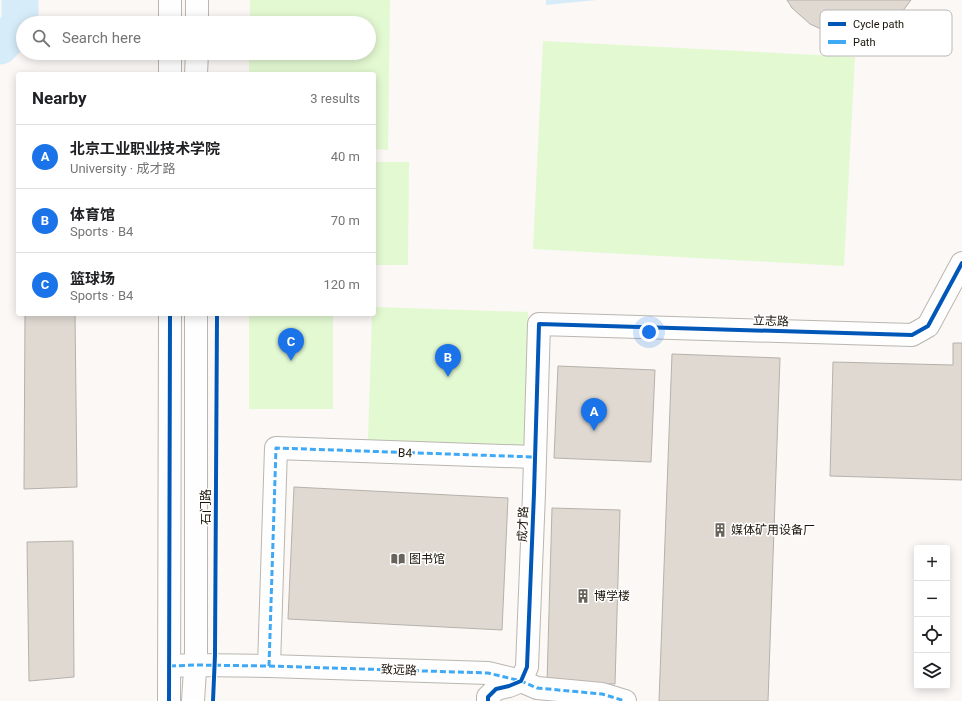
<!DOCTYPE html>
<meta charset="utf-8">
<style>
body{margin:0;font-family:Roboto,"Noto Sans SC",sans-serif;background:#f6f6f6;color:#202124}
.controls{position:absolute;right:12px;bottom:12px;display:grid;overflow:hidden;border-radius:4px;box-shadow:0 2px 10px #0003}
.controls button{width:36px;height:36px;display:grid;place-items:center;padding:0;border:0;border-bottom:1px solid #e0e0e0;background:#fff;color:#202124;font:20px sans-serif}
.you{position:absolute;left:649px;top:332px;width:14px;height:14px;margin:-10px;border:3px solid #fff;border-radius:50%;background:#1a73e8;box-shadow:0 0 0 6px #1a73e833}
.badge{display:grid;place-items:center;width:26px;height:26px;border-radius:50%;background:#1a73e8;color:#fff;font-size:13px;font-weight:700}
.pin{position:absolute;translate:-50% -33px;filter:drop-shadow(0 1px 2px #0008)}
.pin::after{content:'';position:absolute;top:21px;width:14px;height:12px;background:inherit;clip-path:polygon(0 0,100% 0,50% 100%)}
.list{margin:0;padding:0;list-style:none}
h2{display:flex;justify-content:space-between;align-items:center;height:52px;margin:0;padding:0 16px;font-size:17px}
h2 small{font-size:13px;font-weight:400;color:#757577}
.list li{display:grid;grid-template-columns:26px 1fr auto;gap:12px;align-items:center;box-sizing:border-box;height:64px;padding:0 16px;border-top:1px solid #e0e0e0}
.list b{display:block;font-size:15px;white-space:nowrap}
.list p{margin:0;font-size:13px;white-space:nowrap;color:#757577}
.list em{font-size:13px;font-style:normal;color:#757577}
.icon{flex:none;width:22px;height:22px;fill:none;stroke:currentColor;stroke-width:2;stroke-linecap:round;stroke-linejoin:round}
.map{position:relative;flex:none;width:962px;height:701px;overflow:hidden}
.search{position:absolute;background:#fff;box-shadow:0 2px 10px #0003;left:16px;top:16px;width:360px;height:44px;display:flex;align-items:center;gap:10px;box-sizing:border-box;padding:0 14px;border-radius:22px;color:#757577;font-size:15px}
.panel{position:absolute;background:#fff;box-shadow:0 2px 10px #0003;left:16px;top:72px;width:360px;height:244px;border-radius:4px}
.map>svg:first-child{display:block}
</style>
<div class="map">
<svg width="962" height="701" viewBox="0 0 962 701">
<rect width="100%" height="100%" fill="#fbf8f5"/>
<g fill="#e3f9d2">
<path d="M 250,0 L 390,0 L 388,150 L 374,149 L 374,74 L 249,74 L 249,53 L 369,53 L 369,23 L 250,23 Z"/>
<path d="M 543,41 L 855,57 L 844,266 L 533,249 Z"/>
<path d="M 374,162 L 409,162 L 408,265 L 374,265 Z"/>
<path d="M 374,307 L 528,312 L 524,446 L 368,441 L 372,314 L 374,314 Z"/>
<rect x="249" y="314" width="84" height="95"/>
</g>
<path fill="#d6ecf8" d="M 546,0 L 597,0 L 546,5 Z"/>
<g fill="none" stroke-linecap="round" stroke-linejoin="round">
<path stroke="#d6ecf8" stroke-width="37" d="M 0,46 L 20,24 L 20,0"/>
</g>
<g fill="#dfd9d2" stroke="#b7b1ab">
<path d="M 787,0 L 911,0 L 899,16 L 879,29 L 856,36 L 832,34 L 810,24 L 792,8 Z"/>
<path d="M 25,314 L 75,314 L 77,487 L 24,489 Z"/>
<path d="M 953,343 L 962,343 L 962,480 L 830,476 L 833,362 L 953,365 Z"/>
<path d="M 672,354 L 780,358 L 768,701 L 659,701 Z"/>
<path d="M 558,366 L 655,370 L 651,462 L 554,458 Z"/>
<path d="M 294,487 L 508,498 L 502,630 L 288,619 Z"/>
<path d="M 552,508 L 620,510 L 615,684 L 547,682 Z"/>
<path d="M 73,541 L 74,677 L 29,681 L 27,542 Z"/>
</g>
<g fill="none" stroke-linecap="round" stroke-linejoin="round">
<defs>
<g id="minor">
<path d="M 170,666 L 195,665 L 269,666 L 488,673 L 521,681 L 537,688 L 602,694 L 625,701"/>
<path d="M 269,666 L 276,448 L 534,457"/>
<path d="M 488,701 L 488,697 L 496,689 L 509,686 L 521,681 L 527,667 L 534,493 L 539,324 L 912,335 L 928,326 L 962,263"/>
</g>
<g id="highway">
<path d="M 170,0 L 170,23"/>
<path d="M 197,23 L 197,0"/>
<path d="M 170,53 L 170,74"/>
<path d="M 196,74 L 197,53"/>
<path d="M 169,701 L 170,314"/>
<path d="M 193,701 L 196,654 L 196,314"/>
</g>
</defs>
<use href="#minor" stroke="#bbb6af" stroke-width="24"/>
<use href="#highway" stroke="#bbb6af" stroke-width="24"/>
<use href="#minor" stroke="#fefefe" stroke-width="22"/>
<use href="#highway" stroke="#fefefe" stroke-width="22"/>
<g stroke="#3fa9f5" stroke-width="3" stroke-dasharray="6 3" stroke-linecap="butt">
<path d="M 170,666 L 195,665 L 269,666 L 488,673 L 521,681 L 537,688 L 602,694 L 625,701"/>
<path d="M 269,666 L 276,448 L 534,457"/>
</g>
<defs>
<g id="cycleway">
<path d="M 169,701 L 170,314"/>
<path d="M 213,701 L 215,655 L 217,314"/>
<path d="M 488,701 L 488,697 L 496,689 L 509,686 L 521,681 L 527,667 L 534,493 L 539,324 L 912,335 L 928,326 L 962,263"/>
</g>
</defs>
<use href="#cycleway" stroke="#fff" stroke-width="6"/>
<use href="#cycleway" stroke="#0057b8" stroke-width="4"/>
</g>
<defs>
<symbol id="building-bare" viewBox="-9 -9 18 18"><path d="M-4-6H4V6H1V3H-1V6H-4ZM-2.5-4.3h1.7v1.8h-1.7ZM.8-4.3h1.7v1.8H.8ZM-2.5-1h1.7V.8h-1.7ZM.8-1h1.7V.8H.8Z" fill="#69645b" stroke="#fff" stroke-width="2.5" paint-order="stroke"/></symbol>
<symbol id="library-bare" viewBox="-9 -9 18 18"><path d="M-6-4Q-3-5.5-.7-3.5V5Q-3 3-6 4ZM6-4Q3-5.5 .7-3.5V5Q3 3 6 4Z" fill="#69645b" stroke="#fff" stroke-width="2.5" paint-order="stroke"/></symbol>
</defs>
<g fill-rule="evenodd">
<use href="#building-bare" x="710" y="520" width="20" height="20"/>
<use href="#library-bare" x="388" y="549" width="20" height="20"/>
<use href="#building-bare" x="573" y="586" width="20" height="20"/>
</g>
<g text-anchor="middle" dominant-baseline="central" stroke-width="3" stroke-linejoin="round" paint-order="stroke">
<g font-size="12" fill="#1a1408" stroke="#fff">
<text transform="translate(771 321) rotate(2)">立志路</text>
<text transform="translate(405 453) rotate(2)">B4</text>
<text transform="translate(206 507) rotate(-90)">石门路</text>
<text transform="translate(523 524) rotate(-88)">成才路</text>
<text transform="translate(399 670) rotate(2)">致远路</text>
</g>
<g font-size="12" fill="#1a1408" stroke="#fff" text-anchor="start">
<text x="731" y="530">媒体矿用设备厂</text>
<text x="409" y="559">图书馆</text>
<text x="594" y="596">博学楼</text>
</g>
</g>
<rect x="820" y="10" width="132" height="46" rx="6" fill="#fff" stroke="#bab8b5" stroke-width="1"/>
<rect x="828" y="22" width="18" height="4" fill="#0057b8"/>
<rect x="828" y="40" width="18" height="4" fill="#3fa9f5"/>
<g font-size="11" fill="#1a1408">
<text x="853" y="28">Cycle path</text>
<text x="853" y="46">Path</text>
</g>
</svg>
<div class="controls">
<button>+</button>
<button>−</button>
<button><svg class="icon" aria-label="locate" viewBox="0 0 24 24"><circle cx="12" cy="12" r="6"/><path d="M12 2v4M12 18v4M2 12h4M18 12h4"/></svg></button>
<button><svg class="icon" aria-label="layers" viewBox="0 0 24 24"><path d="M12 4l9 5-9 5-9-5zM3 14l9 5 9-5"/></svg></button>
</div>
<div class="you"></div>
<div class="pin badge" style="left:594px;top:431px">A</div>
<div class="pin badge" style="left:448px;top:377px">B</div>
<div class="pin badge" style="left:291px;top:361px">C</div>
<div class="search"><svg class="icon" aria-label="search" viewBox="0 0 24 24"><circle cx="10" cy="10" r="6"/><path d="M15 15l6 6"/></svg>Search here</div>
<section class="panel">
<h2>Nearby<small>3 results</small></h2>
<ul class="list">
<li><span class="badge">A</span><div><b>北京工业职业技术学院</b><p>University · 成才路</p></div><em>40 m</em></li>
<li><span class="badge">B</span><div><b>体育馆</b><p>Sports · B4</p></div><em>70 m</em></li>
<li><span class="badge">C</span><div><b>篮球场</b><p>Sports · B4</p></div><em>120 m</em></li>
</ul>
</section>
</div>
